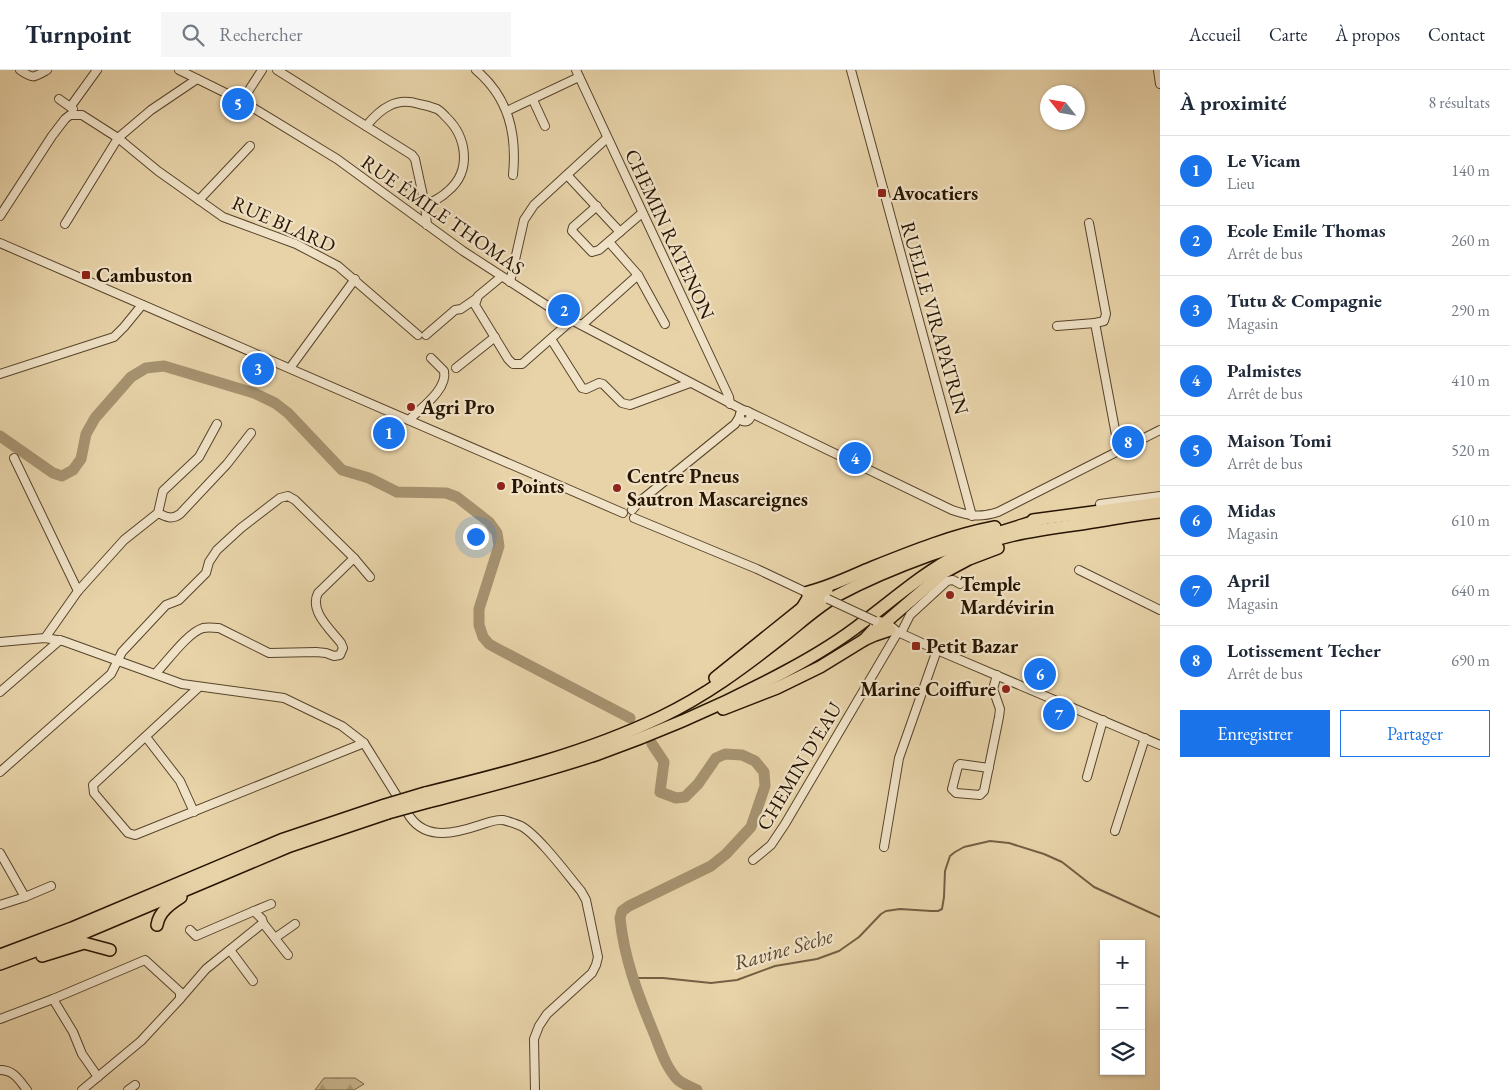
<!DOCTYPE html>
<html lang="fr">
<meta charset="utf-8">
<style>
body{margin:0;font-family:"EB Garamond",serif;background:#f6f6f7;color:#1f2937}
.controls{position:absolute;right:15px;bottom:15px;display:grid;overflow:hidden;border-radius:0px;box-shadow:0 1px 4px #0004}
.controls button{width:45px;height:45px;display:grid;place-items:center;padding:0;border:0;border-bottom:1px solid #e0e1e3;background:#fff;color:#1f2937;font:25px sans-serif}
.compass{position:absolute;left:1040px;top:15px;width:45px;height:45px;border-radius:50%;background:#fff;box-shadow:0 1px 4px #0004;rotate:301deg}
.you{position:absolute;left:475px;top:466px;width:18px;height:18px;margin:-12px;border:4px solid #fff;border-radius:50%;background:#1a73e8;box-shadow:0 0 0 8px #1a73e833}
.badge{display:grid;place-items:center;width:32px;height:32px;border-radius:50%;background:#1a73e8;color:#fff;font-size:16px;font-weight:700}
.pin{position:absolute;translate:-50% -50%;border:2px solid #fff;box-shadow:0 1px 5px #0006}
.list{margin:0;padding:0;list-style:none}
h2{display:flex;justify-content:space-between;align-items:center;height:65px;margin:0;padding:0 20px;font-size:21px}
h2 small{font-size:16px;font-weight:400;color:#747a83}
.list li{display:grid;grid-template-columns:32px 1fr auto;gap:15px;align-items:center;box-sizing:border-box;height:70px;padding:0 20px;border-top:1px solid #e0e1e3}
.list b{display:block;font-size:19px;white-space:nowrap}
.list p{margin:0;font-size:16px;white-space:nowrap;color:#747a83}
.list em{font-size:16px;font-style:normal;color:#747a83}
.actions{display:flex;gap:10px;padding:15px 20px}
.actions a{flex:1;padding:11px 0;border:1px solid #1a73e8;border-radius:0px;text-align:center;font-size:18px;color:#1a73e8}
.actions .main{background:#1a73e8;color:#fff}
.icon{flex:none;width:28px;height:28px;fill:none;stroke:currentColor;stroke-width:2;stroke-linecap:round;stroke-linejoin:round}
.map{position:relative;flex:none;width:1160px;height:1020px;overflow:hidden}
header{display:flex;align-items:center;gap:30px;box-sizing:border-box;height:70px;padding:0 25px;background:#fff;border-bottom:1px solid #e0e1e3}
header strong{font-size:24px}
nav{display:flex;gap:28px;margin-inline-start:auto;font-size:18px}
.search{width:350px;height:45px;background:#f6f6f7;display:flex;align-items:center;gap:12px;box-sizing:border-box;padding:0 18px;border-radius:0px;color:#747a83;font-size:19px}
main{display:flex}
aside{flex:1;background:#fff}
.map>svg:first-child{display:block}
</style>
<header>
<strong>Turnpoint</strong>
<div class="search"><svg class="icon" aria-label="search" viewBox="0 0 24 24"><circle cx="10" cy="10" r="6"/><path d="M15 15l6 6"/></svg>Rechercher</div>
<nav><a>Accueil</a><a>Carte</a><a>À propos</a><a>Contact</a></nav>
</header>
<main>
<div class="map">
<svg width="1160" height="1020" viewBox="0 0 1160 1020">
<defs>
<pattern id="forest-firs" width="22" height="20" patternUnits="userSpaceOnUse" patternTransform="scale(1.25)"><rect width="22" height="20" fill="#c7b38c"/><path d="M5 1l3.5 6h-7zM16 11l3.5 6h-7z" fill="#ab9977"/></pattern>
</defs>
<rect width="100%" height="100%" fill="#e8d3a9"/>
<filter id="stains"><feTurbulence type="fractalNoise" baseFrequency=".004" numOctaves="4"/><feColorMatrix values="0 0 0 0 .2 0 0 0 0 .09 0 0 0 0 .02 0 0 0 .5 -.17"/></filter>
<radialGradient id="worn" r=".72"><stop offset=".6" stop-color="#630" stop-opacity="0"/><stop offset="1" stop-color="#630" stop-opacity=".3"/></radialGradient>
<path fill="url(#forest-firs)" stroke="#766446" d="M 324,1008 L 355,1008 L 364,1014 L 354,1020 L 315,1020 Z"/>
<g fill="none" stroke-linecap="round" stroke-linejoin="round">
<path stroke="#736043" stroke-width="2" d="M 634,908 L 663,908 L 711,913 L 737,910 L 775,896 L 817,889 L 839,881 L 859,867 L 881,844 L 886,841 L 900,839 L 931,841 L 938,841 L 942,839 L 944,827 L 945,801 L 950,786 L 955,782 L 964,777 L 990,771 L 1009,773 L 1044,784 L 1062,792 L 1094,817 L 1160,847"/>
<g stroke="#a69270" stroke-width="11">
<path d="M 0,366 L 53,403 L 62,406 L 73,400 L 81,389 L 86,364 L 95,348 L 131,307 L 146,298 L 164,296 L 254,323 L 275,333 L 288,343 L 342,400 L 369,408 L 397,422 L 446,423 L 457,427 L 489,452 L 497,463 L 499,476 L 479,539 L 479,555 L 483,567 L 489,574 L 498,579 L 630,648"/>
<path d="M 652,674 L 664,692 L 660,722 L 676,728 L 685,727 L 698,714 L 716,688 L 725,684 L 742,685 L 755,691 L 764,702 L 765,716 L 751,757 L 726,784 L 711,796 L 629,836 L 622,841 L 620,848 C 624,888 638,925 653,961 C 660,978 665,996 677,1009 C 682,1014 691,1017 697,1020"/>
</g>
<defs>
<g id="minor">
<path d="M 20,0 C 33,9 33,8 47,0"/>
<path d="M 179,0 L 242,31 L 337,89 L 463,181 L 560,244 L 745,341"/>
<path d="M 277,0 L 412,85 L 415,89 L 425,135 L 427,155"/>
<path d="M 476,0 C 509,28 517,64 513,105"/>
<path d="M 576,0 L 729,327 L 730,334"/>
<path d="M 851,0 L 972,446"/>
<path d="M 1158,0 L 1160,14"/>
<path d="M 59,29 L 73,39"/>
<path d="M 533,30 L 545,56"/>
<path d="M 242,31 L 262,0"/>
<path d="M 71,36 L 97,0"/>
<path d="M 507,41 L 579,7"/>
<path d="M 366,56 C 372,49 380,40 389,36 C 398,31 409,31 419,34 C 425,35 432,37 437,39 C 441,41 443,44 446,47 C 467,67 472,101 448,121 C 441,128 434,131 425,135"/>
<path d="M 567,105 L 620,162"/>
<path d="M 199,130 L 250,76"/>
<path d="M 597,136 L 573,157 L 572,161 L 592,182 L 599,180 L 642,143"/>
<path d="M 0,146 L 52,66 L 65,49 L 70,45 L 82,45 L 118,68 L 158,101 L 223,147 L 296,174 L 338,196 L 418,265"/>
<path d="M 1089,153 L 1106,244 L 1104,251 L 1095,253 L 1119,381"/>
<path d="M 65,154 L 118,68 L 151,40 L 197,9"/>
<path d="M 609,172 L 638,205 L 665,254"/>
<path d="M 0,173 L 623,443"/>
<path d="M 501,207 L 478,226 L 475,235 L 508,289 L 513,294 L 522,294 L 572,250"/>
<path d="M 510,212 L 524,150 L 534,135 L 607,68"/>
<path d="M 582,255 L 638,205"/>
<path d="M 1057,256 L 1095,253"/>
<path d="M 426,265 L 455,240 L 461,239 L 477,228"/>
<path d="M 551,269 L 582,318 L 586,319 L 599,313 L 603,314 L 622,333 L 630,335 L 690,313"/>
<path d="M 290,298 L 355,209"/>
<path d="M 456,298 L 495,267"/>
<path d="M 0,304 L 114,267 L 124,257 L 142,235"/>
<circle cx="745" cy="346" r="5.5"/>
<path d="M 749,342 L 952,440 C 970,446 979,448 998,442 L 1160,360"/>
<path d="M 409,350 C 421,338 448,319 444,301 L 431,288"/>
<path d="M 14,388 L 78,521"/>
<path d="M 1100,434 L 1160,426"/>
<path d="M 632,440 L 639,432 L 735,354 L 740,346"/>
<path d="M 158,443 C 166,447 172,450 180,444 L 227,394 L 251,363"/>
<path d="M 634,448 L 757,499 L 812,525"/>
<path d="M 1079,500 L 1160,540"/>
<path d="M 888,554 L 898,562 L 937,580 L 1160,675"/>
<path d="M 901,563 L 910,545 L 947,511 L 953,510 L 960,514"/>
<path d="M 45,568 L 78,521 L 124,470 L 158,443 L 163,421 L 199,387 L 217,354"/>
<path d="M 0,572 L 45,568 L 63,571 L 182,614 L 284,628 L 342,656 L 364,673 L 410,747 C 427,771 456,763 480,755 C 487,753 495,749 503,750 C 508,751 516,754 521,756 C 538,765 567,804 581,821 L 586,830 L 598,887 L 596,895 L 592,903 L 547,944 L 539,956 L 534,969 L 535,1020"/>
<path d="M 155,604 C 167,592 187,563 203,558 C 209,557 214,558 219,558 L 269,583 L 316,582 L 326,583 L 334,586 L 340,585 L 343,578 L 341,573 C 330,559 309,541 318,523 L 354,488"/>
<path d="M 199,617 L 93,715 L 94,723 L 128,763 L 135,765 L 364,673"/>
<path d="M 0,622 L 60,570"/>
<path d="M 146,667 L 180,711 L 194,742"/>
<path d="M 989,698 L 960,694 L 958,696 L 952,719 L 956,723 L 980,725 L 984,721 L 999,647 L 1000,639 L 993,619 L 997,605"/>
<path d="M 0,702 L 111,604 L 122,582 L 166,535 L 179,530 L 206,503 L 209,492 L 217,480 L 241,458 L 280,428 L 288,426 L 295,430 L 354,488 L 370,507"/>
<path d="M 1087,707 L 1103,650"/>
<path d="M 1115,761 L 1145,668"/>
<path d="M 884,777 L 899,688 L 937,580"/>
<path d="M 0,783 L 25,827"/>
<path d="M 753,790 L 771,775 L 785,754 L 898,562"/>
<path d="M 0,835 L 25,827 L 51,816"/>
<path d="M 254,841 L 271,834"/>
<path d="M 263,853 L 288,885"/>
<path d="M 275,868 L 295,854"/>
<path d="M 230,880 L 253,911"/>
<path d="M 53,929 L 73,962 L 82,984 L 98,1007"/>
<path d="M 180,929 L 206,899 L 263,853 L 262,849 L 254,841 L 196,866 L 190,860"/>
<path d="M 0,949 L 53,929 L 145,890 L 180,922 L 180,929 L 141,971 L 82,1020"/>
<path d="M 0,1000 C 14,1000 19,1010 27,1020"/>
<path d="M 128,1020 L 135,1015"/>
</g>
<g id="highway">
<path d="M 1033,450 L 1160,433"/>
<path d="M 802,538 L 808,528 L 808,522 C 832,516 851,506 873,497 C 913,481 953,465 995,457"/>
<path d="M 864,570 L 876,557 L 875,551 L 883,554 L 887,551 L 943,503 L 969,489 L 998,478"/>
<path d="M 715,608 L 802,538 L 813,531 L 824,528 L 827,521"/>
<path d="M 723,639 L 777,618 L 820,597 L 864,570 L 875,565 L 890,560"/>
<path d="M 425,723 C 506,703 586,683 661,647 C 705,626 743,598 781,568 C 799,554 818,536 838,525 C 902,491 971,471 1039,450"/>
<path d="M 428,732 C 485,717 542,703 598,684 C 663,661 727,633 788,600 C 814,586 839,571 862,553 C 894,529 922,504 957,485 C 995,465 1039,460 1081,454 C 1107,450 1133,445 1160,442"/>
<path d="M 157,855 C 159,842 170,834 181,827"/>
<path d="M 0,885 L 72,858 L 281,770 L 385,735"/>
<path d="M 42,886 L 84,873 L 110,880"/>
<path d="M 0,894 L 84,863 L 290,776 L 388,743"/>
</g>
</defs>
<use href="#minor" stroke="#56442a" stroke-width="10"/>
<use href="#highway" stroke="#261400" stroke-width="14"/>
<use href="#minor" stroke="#f0e2c7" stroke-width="8"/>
<use href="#highway" stroke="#e8d3a9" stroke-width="11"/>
<defs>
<path id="minor-bridge" d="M 828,529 L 875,551"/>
<g id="highway-bridge">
<path d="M 385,735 L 425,723"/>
<path d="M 388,743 L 428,732"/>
</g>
</defs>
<use href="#minor-bridge" stroke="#56442a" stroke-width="10" stroke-linecap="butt"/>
<use href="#highway-bridge" stroke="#261400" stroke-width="14" stroke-linecap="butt"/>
<use href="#minor-bridge" stroke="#f0e2c7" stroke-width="8"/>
<use href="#highway-bridge" stroke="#e8d3a9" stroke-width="11"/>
</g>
<g fill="#8f2418" stroke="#f0e2c7" stroke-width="2">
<rect x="877" y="118" width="10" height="10" rx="2.5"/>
<rect x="81" y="200" width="10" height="10" rx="2.5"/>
<circle cx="411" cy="337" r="5"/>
<circle cx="501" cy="416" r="5"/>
<circle cx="617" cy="418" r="5"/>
<circle cx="950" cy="525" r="5"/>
<rect x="911" y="571" width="10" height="10" rx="2.5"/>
<circle cx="1006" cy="619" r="5"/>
</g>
<g text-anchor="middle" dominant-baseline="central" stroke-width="4.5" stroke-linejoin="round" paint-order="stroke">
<g font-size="20" font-weight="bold" fill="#261400" stroke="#f0e2c7" text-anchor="start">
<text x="892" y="123">Avocatiers</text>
<text x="96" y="205">Cambuston</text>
<text x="421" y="337">Agri Pro</text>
<text x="627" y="406">Centre Pneus<tspan x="627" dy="23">Sautron Mascareignes</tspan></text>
<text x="511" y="416">Points</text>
<text x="960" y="514">Temple<tspan x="960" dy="23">Mardévirin</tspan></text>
<text x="926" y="576">Petit Bazar</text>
<text x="996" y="619" text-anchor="end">Marine Coiffure</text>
</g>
<g font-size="20" fill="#261400" stroke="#f0e2c7">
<text transform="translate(443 145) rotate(35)">RUE ÉMILE THOMAS</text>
<text transform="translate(284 154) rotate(24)">RUE BLARD</text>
<text transform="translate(670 164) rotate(65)">CHEMIN RATENON</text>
<text transform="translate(935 248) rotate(74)">RUELLE VIRAPATRIN</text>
<text transform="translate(799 696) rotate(-59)">CHEMIN D'EAU</text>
</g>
<g font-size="21" font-style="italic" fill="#59462d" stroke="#f0e2c7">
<text transform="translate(783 879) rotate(-16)">Ravine Sèche</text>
</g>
</g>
<rect width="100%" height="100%" filter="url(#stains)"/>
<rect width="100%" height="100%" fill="url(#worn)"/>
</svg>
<div class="controls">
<button>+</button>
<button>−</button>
<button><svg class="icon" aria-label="layers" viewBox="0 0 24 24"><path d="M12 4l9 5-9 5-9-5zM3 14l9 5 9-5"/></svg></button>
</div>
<svg class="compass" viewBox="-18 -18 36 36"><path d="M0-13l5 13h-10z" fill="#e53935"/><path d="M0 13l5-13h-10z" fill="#747a83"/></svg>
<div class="you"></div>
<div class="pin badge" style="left:389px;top:363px">1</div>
<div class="pin badge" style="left:564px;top:240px">2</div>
<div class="pin badge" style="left:258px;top:299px">3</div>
<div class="pin badge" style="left:855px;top:388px">4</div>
<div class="pin badge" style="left:238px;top:34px">5</div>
<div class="pin badge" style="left:1040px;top:604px">6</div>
<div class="pin badge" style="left:1059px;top:644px">7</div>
<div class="pin badge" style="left:1128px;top:372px">8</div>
</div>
<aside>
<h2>À proximité<small>8 résultats</small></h2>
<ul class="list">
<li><span class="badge">1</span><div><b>Le Vicam</b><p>Lieu</p></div><em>140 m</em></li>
<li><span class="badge">2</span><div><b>Ecole Emile Thomas</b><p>Arrêt de bus</p></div><em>260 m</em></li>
<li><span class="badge">3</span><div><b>Tutu &amp; Compagnie</b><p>Magasin</p></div><em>290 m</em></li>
<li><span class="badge">4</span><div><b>Palmistes</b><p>Arrêt de bus</p></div><em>410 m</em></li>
<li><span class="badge">5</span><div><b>Maison Tomi</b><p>Arrêt de bus</p></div><em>520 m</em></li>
<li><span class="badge">6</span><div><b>Midas</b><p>Magasin</p></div><em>610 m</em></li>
<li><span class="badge">7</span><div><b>April</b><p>Magasin</p></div><em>640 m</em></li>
<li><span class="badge">8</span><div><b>Lotissement Techer</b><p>Arrêt de bus</p></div><em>690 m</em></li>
</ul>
<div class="actions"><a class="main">Enregistrer</a><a>Partager</a></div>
</aside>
</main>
